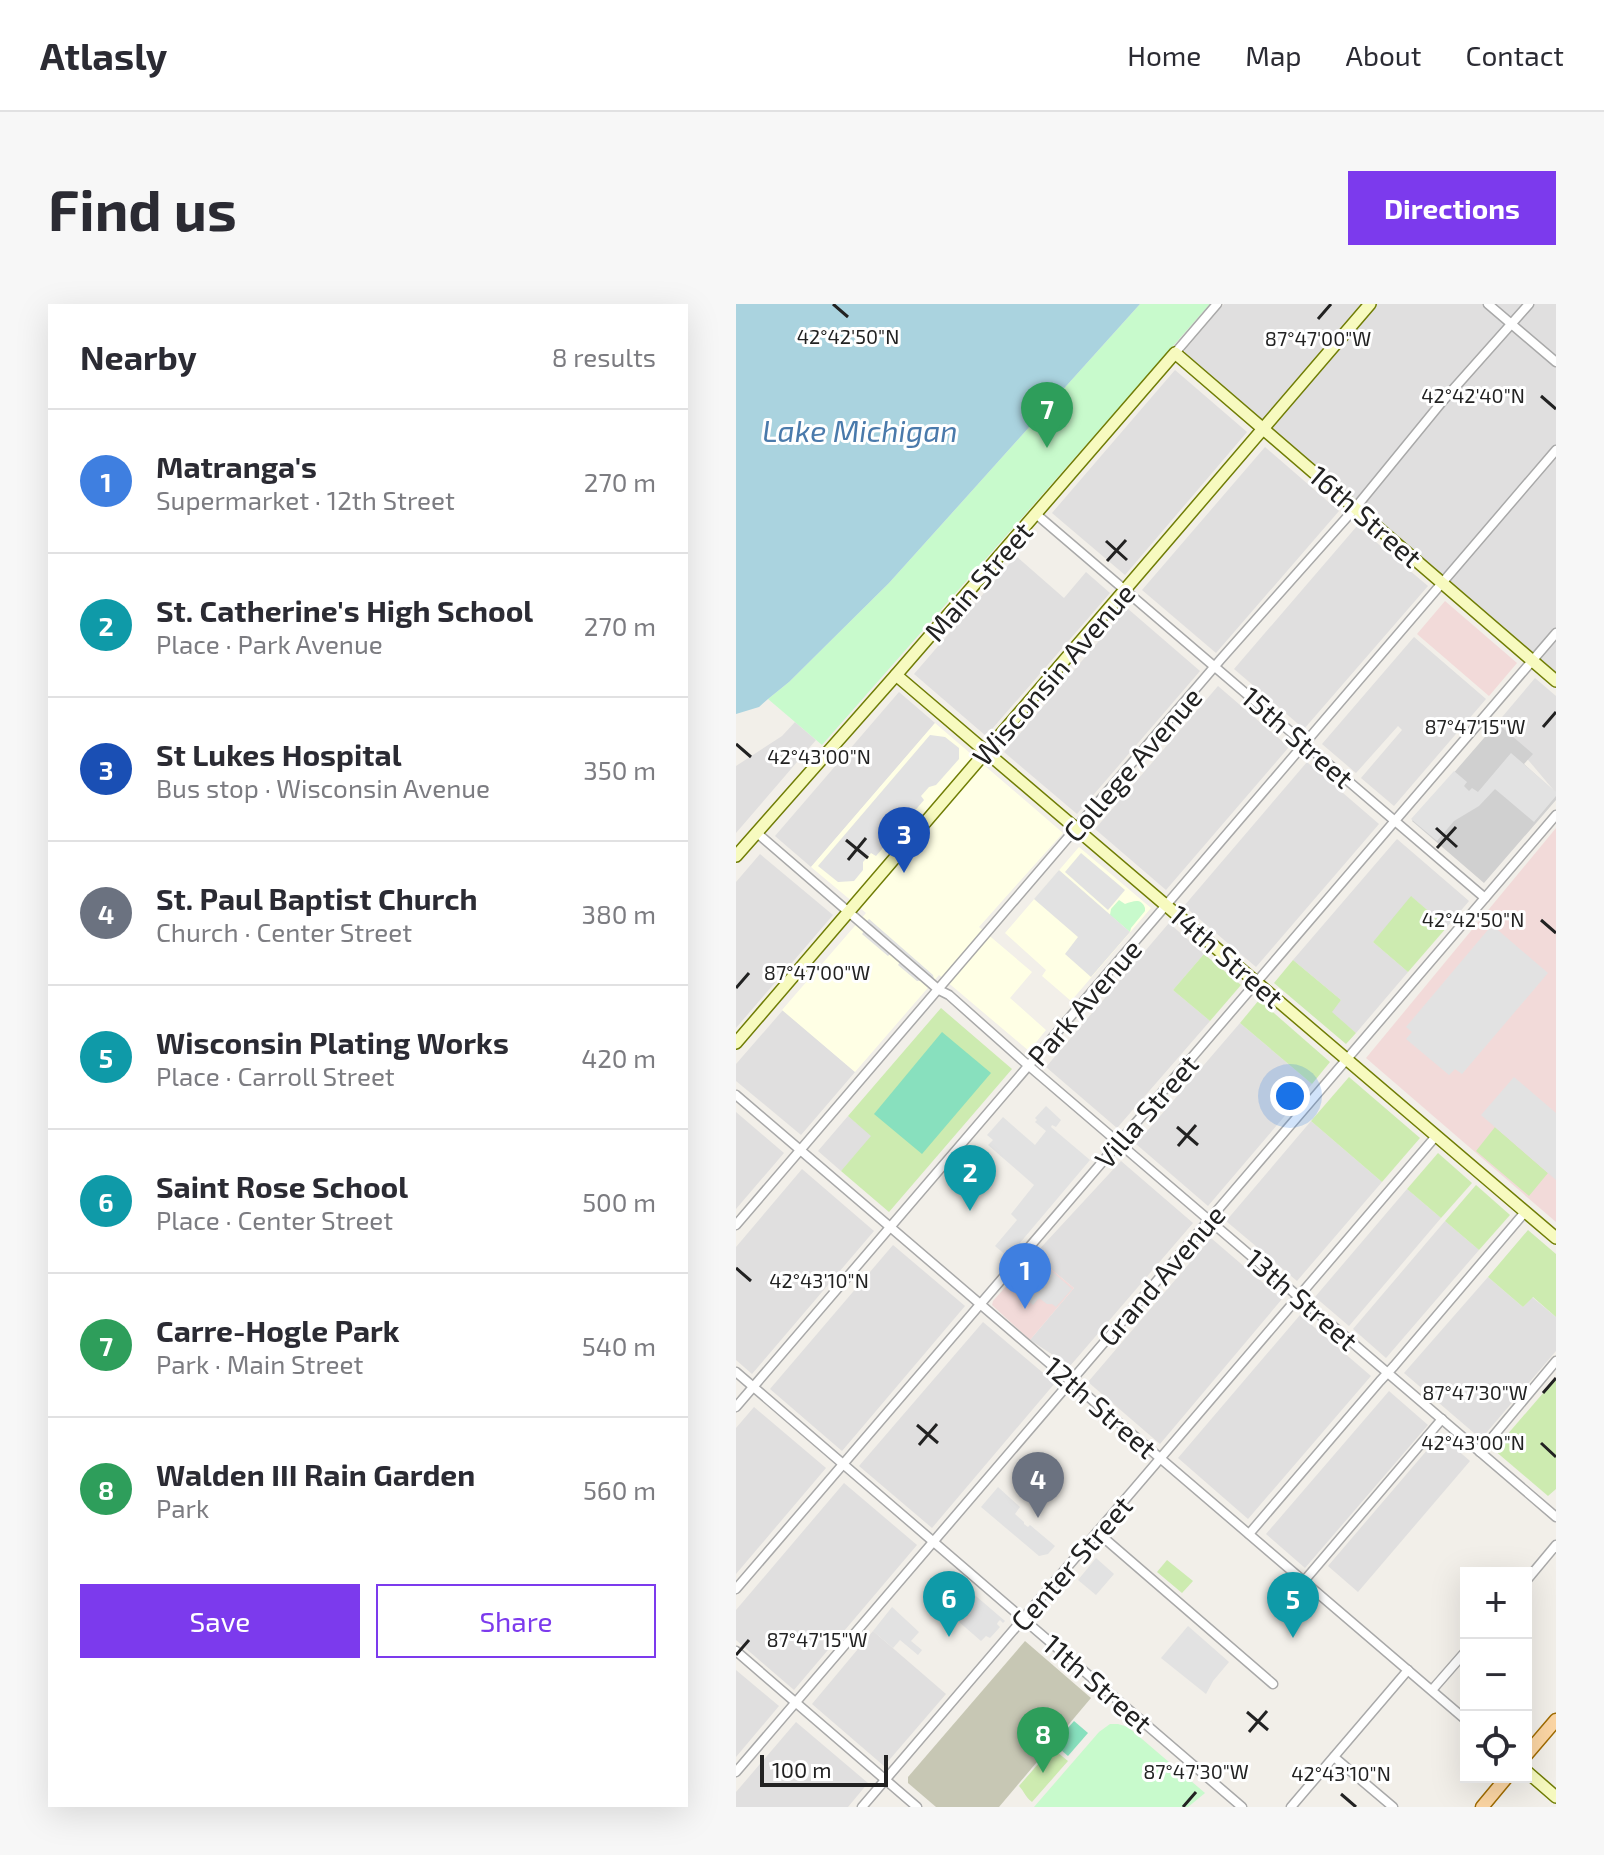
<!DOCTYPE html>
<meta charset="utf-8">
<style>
body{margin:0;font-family:"Exo 2",sans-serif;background:#f7f7f7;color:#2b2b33}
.controls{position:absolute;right:24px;bottom:24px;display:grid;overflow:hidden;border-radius:0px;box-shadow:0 8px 32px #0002}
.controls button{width:72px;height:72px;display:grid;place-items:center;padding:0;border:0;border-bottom:2px solid #e1e1e2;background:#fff;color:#2b2b33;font:40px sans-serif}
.scale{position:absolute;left:24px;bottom:20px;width:128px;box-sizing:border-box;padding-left:8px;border:4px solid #222;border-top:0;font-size:22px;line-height:28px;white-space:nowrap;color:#222;-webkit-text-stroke:6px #fff;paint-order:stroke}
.you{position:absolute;left:554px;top:792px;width:28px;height:28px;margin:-20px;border:6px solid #fff;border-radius:50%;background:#1a73e8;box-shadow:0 0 0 12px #1a73e833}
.badge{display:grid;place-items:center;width:52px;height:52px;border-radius:50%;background:#7c3aed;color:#fff;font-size:26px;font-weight:700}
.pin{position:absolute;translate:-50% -66px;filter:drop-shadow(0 2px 4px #0008)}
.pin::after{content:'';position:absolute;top:42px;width:28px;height:24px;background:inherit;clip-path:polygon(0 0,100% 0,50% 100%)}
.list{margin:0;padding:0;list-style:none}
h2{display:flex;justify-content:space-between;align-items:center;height:104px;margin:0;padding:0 32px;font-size:34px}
h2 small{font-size:26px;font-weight:400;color:#7c7c81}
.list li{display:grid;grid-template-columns:52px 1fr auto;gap:24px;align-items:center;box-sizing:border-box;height:144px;padding:0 32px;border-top:2px solid #e1e1e2}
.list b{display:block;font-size:30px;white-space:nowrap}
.list p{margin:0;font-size:26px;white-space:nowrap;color:#7c7c81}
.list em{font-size:26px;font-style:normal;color:#7c7c81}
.actions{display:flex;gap:16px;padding:24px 32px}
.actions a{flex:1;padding:18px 0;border:2px solid #7c3aed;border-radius:0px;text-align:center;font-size:28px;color:#7c3aed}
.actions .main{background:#7c3aed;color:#fff}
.icon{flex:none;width:44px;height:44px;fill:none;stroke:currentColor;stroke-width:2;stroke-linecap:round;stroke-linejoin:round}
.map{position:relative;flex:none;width:820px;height:1503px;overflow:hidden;border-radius:0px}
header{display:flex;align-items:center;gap:48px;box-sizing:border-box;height:112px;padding:0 40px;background:#fff;border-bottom:2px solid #e1e1e2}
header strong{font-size:38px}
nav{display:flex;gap:44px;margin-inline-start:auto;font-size:28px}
.intro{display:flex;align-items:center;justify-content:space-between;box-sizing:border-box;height:192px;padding:0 48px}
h1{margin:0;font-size:56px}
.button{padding:20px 36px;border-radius:0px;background:#7c3aed;color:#fff;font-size:28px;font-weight:700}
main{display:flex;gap:48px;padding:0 48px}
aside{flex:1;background:#fff;border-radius:0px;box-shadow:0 8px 32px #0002}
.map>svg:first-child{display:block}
</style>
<header>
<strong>Atlasly</strong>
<nav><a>Home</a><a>Map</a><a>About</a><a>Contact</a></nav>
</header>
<div class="intro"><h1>Find us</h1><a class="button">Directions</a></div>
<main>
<aside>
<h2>Nearby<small>8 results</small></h2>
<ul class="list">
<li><span class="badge" style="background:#3f7fe0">1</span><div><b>Matranga's</b><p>Supermarket · 12th Street</p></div><em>270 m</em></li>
<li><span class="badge" style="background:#0f9aa8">2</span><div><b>St. Catherine's High School</b><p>Place · Park Avenue</p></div><em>270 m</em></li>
<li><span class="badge" style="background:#1a4fb4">3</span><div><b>St Lukes Hospital</b><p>Bus stop · Wisconsin Avenue</p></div><em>350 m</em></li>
<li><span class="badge" style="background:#6b7280">4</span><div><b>St. Paul Baptist Church</b><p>Church · Center Street</p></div><em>380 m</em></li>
<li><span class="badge" style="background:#0f9aa8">5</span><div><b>Wisconsin Plating Works</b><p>Place · Carroll Street</p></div><em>420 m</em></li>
<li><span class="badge" style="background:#0f9aa8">6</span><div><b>Saint Rose School</b><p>Place · Center Street</p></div><em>500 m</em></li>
<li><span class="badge" style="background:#2e9e5b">7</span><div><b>Carre-Hogle Park</b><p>Park · Main Street</p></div><em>540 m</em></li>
<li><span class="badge" style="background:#2e9e5b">8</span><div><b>Walden III Rain Garden</b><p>Park</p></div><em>560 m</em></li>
</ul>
<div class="actions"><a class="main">Save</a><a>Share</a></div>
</aside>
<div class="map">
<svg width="820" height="1503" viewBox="0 0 820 1503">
<rect width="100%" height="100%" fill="#f2efe9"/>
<g fill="#e0dfdf">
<path d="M 488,0 L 820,0 L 820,368 L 449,51 L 449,46 Z"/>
<path d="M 439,66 L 511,128 L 389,271 L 316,209 Z"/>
<path d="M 529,143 L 603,207 L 480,349 L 406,286 Z"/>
<path d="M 621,222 L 692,282 L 568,425 L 498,365 Z"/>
<path d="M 280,252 L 328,294 L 350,268 L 374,289 L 250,432 L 178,370 Z"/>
<path d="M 391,304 L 464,367 L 341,510 L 268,448 Z"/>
<path d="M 678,333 L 750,395 L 658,502 L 625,474 L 666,426 L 662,422 L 620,469 L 586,440 Z"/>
<path d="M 799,374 L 820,392 L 820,489 L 761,419 Z"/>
<path d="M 482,382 L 553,443 L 430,586 L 359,525 Z"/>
<path d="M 163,388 L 199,419 L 75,563 L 39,532 Z"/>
<path d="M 59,418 L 80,436 L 0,529 L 0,462 L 46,432 Z"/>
<path d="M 571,458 L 643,520 L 520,663 L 448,602 Z"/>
<path d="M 661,535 L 733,597 L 711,623 L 676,593 L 637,638 L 672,668 L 620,729 L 595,708 L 605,696 L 557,656 Z"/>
<path d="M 24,550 L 97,611 L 0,724 L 0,578 Z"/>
<path d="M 433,619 L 468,650 L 437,686 L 474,717 L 381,824 L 310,763 Z"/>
<path d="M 47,706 L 119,768 L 65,831 L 0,777 L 0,760 Z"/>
<path d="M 504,719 L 576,780 L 472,902 L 400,840 Z"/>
<path d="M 0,808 L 48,849 L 0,905 Z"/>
<path d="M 112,812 L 136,832 L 105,867 L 82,847 Z"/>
<path d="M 575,817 L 646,878 L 561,977 L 490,917 Z"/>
<path d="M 385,857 L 457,919 L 334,1062 L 294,1036 L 338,984 L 298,951 Z"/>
<path d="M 66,865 L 138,927 L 16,1070 L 0,1056 L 0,943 Z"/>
<path d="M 671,885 L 705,914 L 613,1022 L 579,993 Z"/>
<path d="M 709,917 L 743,946 L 650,1054 L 617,1025 Z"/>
<path d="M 475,934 L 546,995 L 424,1140 L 352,1078 Z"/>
<path d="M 157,941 L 229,1002 L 106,1147 L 34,1085 Z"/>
<path d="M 752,973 L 787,1003 L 796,993 L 820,1013 L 820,1047 L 745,1135 L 668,1069 Z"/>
<path d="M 564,1011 L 635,1072 L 512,1215 L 442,1154 Z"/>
<path d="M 247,1018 L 319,1079 L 196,1224 L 123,1162 Z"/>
<path d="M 653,1087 L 692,1121 L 569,1264 L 530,1230 Z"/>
<path d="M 18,1103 L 90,1164 L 0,1270 L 0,1124 Z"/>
<path d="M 704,1131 L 734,1157 L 622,1288 L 592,1262 Z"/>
<path d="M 108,1179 L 181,1241 L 58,1386 L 0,1336 L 0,1306 Z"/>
<path d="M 137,1327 L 210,1390 L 148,1462 L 76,1400 Z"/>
<path d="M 0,1366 L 43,1402 L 0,1453 Z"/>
<path d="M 60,1418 L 132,1479 L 112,1503 L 0,1503 L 0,1488 Z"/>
</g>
<g fill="#f2dad9">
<path d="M 709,297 L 781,359 L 753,392 L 681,330 Z"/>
<path d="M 820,524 L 820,918 L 630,754 Z"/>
<path d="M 298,951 L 338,984 L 294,1036 L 256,1001 L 257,997 Z"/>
</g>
<g fill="#ffffe5">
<path d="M 199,419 L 327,529 L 243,623 L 296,668 L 274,694 L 310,726 L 293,747 L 203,671 L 119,768 L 46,706 L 130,609 L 75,563 Z"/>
<path d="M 343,543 L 415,604 L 335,697 L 306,672 L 310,666 L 269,629 Z"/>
</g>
<path fill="#d0d0d0" d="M 761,419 L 797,450 L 788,460 L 820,489 L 820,496 L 748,579 L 676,517 Z"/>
<path fill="#c7c7b4" d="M 289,1337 L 355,1394 L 263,1503 L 200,1503 L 172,1479 L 172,1473 Z"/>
<g fill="#cdebb0">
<path d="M 675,592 L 711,623 L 672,668 L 637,638 Z"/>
<path d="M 468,650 L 505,681 L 474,717 L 437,686 Z"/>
<path d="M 557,656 L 605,696 L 596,708 L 620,729 L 610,740 L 538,679 Z"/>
<path d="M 523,696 L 594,758 L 576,780 L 504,719 Z"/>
<path d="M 205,704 L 276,765 L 153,908 L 105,867 L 135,832 L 112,812 Z"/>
<path d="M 613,773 L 684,834 L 646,878 L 575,817 Z"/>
<path d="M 759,823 L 812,869 L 793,892 L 740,847 Z"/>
<path d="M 702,849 L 736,879 L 705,914 L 671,885 Z"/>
<path d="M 740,881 L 774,911 L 743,946 L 709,917 Z"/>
<path d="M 792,926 L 820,950 L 820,1013 L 797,993 L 787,1003 L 752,973 Z"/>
<path d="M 820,1074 L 820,1185 L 812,1192 L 758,1146 Z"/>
<path d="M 431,1256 L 457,1277 L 446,1289 L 421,1268 Z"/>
<path d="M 316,1444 L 332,1457 L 296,1498 C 290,1494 288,1487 283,1482 Z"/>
</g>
<g fill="#c8facc">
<path d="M 404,0 L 474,0 L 86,441 L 32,395 L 53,378 L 153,279 Z"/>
<path d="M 383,596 L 389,600 C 398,597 405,594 409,604 L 409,607 L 395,624 L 394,628 L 374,611 L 375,605 Z"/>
<path d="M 374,1420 L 382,1420 L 392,1423 L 469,1489 L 452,1503 L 298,1503 L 363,1428 Z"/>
</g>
<g fill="#88e0be">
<path d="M 206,728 L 255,769 L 186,850 L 138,810 Z"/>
<path d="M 338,1417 L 352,1429 L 332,1452 L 318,1440 Z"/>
</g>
<g fill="#e2e2e2">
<path d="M 194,431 L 209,433 L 223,444 L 223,455 L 200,481 L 193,483 L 185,492 L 188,496 L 140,552 L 135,549 L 127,558 L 127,566 L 118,577 L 102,578 L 82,562 Z"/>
<path d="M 775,449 L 820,488 L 820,492 L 798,518 L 759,485 L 743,502 L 718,517 L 701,537 L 675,515 L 718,467 L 731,478 L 728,482 L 733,487 L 736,484 L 742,488 Z"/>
<path d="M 345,549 L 389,586 L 372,606 L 329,568 Z"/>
<path d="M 323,566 L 394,628 L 355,673 L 329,650 L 342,633 L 298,595 Z"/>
<path d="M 133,615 L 197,671 L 198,675 L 181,677 L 162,661 L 164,658 L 154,650 L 152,652 L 126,630 L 132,622 L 130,618 Z"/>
<path d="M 756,621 L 812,669 L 726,770 L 719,765 L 713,771 L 670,735 L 676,728 L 670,723 Z"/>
<path d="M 778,773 L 820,809 L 820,876 L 745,811 Z"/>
<path d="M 310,802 L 325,816 L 320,823 L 316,821 L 315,823 L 354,856 L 272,953 L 259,942 L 281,916 L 275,910 L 298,881 L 252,841 L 257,836 L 251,831 L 267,813 L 299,841 L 310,827 L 299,818 L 301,816 L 299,814 Z"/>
<path d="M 301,954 L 336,985 L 320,1003 L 316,1000 L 311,1000 L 303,994 L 297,1001 L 286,991 L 290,987 L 281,979 Z"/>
<path d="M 262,1183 L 284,1203 L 279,1210 L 288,1218 L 288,1220 L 292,1223 L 294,1221 L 319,1242 L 312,1250 L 303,1252 L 245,1203 Z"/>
<path d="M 360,1254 L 378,1270 L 360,1291 L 342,1276 Z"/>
<path d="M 227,1281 L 269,1317 L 267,1319 L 264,1316 L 262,1318 L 261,1320 L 264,1323 L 254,1334 L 250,1332 L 245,1337 L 207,1304 Z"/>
<path d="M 156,1303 L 183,1328 L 175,1337 L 186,1346 L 182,1351 L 164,1336 L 157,1344 L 137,1327 Z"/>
<path d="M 452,1322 L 493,1358 L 477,1377 L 470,1390 L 425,1354 Z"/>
</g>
<path fill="#aad3df" d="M 0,0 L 404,0 L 153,279 L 53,378 L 32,395 L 23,403 L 0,410 Z"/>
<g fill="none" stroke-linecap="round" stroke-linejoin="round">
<defs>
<g id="street">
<path d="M 752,0 L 820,58"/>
<path d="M 439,49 L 481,0"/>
<path d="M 300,210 L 749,594"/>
<path d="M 20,528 L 203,686 L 213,691 L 286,756 L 820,1213"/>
<path d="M 0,791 L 730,1416"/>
<path d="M 0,921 L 485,355 L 620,203 L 705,99 L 793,0"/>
<path d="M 0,1068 L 506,1503"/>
<path d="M 0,1103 L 820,146"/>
<path d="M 744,1148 L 820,1057"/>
<path d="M 361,1228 L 537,1380"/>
<path d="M 513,1230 L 644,1077 L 658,1062 L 789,908"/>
<path d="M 568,1277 L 706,1115"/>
<path d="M 790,1277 L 820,1241"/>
<path d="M 0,1285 L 820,329"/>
<path d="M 0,1347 L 181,1503"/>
<path d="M 696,1386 L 730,1347"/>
<path d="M 598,1453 L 657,1503"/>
<path d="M 0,1468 L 820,511"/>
<path d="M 126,1503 L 700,832"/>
<path d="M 555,1503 L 672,1366"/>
</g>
<g id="secondary">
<path d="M 160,371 L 820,934"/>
<path d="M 0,552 L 160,371 L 439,49 L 820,377"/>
<path d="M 0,739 L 634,0"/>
<path d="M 790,1467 L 820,1493"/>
</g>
<g id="primary">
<path d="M 790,1451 L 820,1416"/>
<path d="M 746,1503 L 771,1473"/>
</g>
</defs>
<use href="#street" stroke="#a9a9a9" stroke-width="11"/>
<use href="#secondary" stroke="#707d05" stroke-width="14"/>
<use href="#primary" stroke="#a06b00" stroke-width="15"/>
<use href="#street" stroke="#fff" stroke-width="8"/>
<use href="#secondary" stroke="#f7fabf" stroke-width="11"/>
<use href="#primary" stroke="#fcd6a4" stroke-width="12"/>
</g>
<path fill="none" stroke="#222" stroke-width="3" d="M 97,0 L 112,13M 582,15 L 595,0M 805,92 L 820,105M 370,237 L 391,256M 371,257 L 390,236M 807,423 L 820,408M 0,440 L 15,453M 700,524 L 721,543M 110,536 L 132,554M 701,544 L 720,523M 112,556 L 130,534M 805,616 L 820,629M 0,684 L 13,669M 441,823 L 462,841M 442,842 L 460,821M 0,964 L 15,977M 807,1089 L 820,1074M 181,1121 L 202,1139M 805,1139 L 820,1153M 183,1141 L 201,1120M 0,1351 L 13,1336M 511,1408 L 532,1426M 513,1428 L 531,1407M 605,1490 L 620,1503M 447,1503 L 460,1488"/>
<g text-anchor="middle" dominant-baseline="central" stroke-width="6" stroke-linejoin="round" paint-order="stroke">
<g font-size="28" fill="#222" stroke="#fff">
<text transform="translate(630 212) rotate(41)">16th Street</text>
<text transform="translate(242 277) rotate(-49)">Main Street</text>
<text transform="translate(317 370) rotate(-49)">Wisconsin Avenue</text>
<text transform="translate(562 433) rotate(41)">15th Street</text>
<text transform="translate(396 460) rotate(-49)">College Avenue</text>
<text transform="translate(491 652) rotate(41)">14th Street</text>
<text transform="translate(348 698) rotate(-49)">Park Avenue</text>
<text transform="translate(410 807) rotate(-49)">Villa Street</text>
<text transform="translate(425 971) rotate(-49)">Grand Avenue</text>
<text transform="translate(566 995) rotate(41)">13th Street</text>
<text transform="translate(365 1103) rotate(41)">12th Street</text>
<text transform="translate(335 1259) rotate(-49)">Center Street</text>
<text transform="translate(362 1379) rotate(41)">11th Street</text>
</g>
<g font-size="30" font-style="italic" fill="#4a7aab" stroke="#fff">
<text x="124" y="126">Lake Michigan</text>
</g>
</g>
<g font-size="20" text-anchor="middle" fill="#222" stroke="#fff" stroke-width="6" stroke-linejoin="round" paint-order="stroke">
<text x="112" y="40">42°42'50"N</text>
<text x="582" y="42">87°47'00"W</text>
<text x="737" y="99">42°42'40"N</text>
<text x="739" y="430">87°47'15"W</text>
<text x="83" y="460">42°43'00"N</text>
<text x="737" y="623">42°42'50"N</text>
<text x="81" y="676">87°47'00"W</text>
<text x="83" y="984">42°43'10"N</text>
<text x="739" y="1096">87°47'30"W</text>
<text x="737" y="1146">42°43'00"N</text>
<text x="81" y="1343">87°47'15"W</text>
<text x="460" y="1475">87°47'30"W</text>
<text x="605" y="1477">42°43'10"N</text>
</g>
</svg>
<div class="controls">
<button>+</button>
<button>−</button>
<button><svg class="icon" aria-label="locate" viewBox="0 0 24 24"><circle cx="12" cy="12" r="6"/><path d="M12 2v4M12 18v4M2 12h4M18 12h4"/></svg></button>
</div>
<div class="scale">100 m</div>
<div class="you"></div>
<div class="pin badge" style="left:289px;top:1005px;background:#3f7fe0">1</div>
<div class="pin badge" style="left:234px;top:907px;background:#0f9aa8">2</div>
<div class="pin badge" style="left:168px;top:569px;background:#1a4fb4">3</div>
<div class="pin badge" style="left:302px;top:1214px;background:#6b7280">4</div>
<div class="pin badge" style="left:557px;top:1334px;background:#0f9aa8">5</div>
<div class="pin badge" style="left:213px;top:1333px;background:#0f9aa8">6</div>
<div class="pin badge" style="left:311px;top:144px;background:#2e9e5b">7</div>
<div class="pin badge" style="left:307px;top:1469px;background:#2e9e5b">8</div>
</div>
</main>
